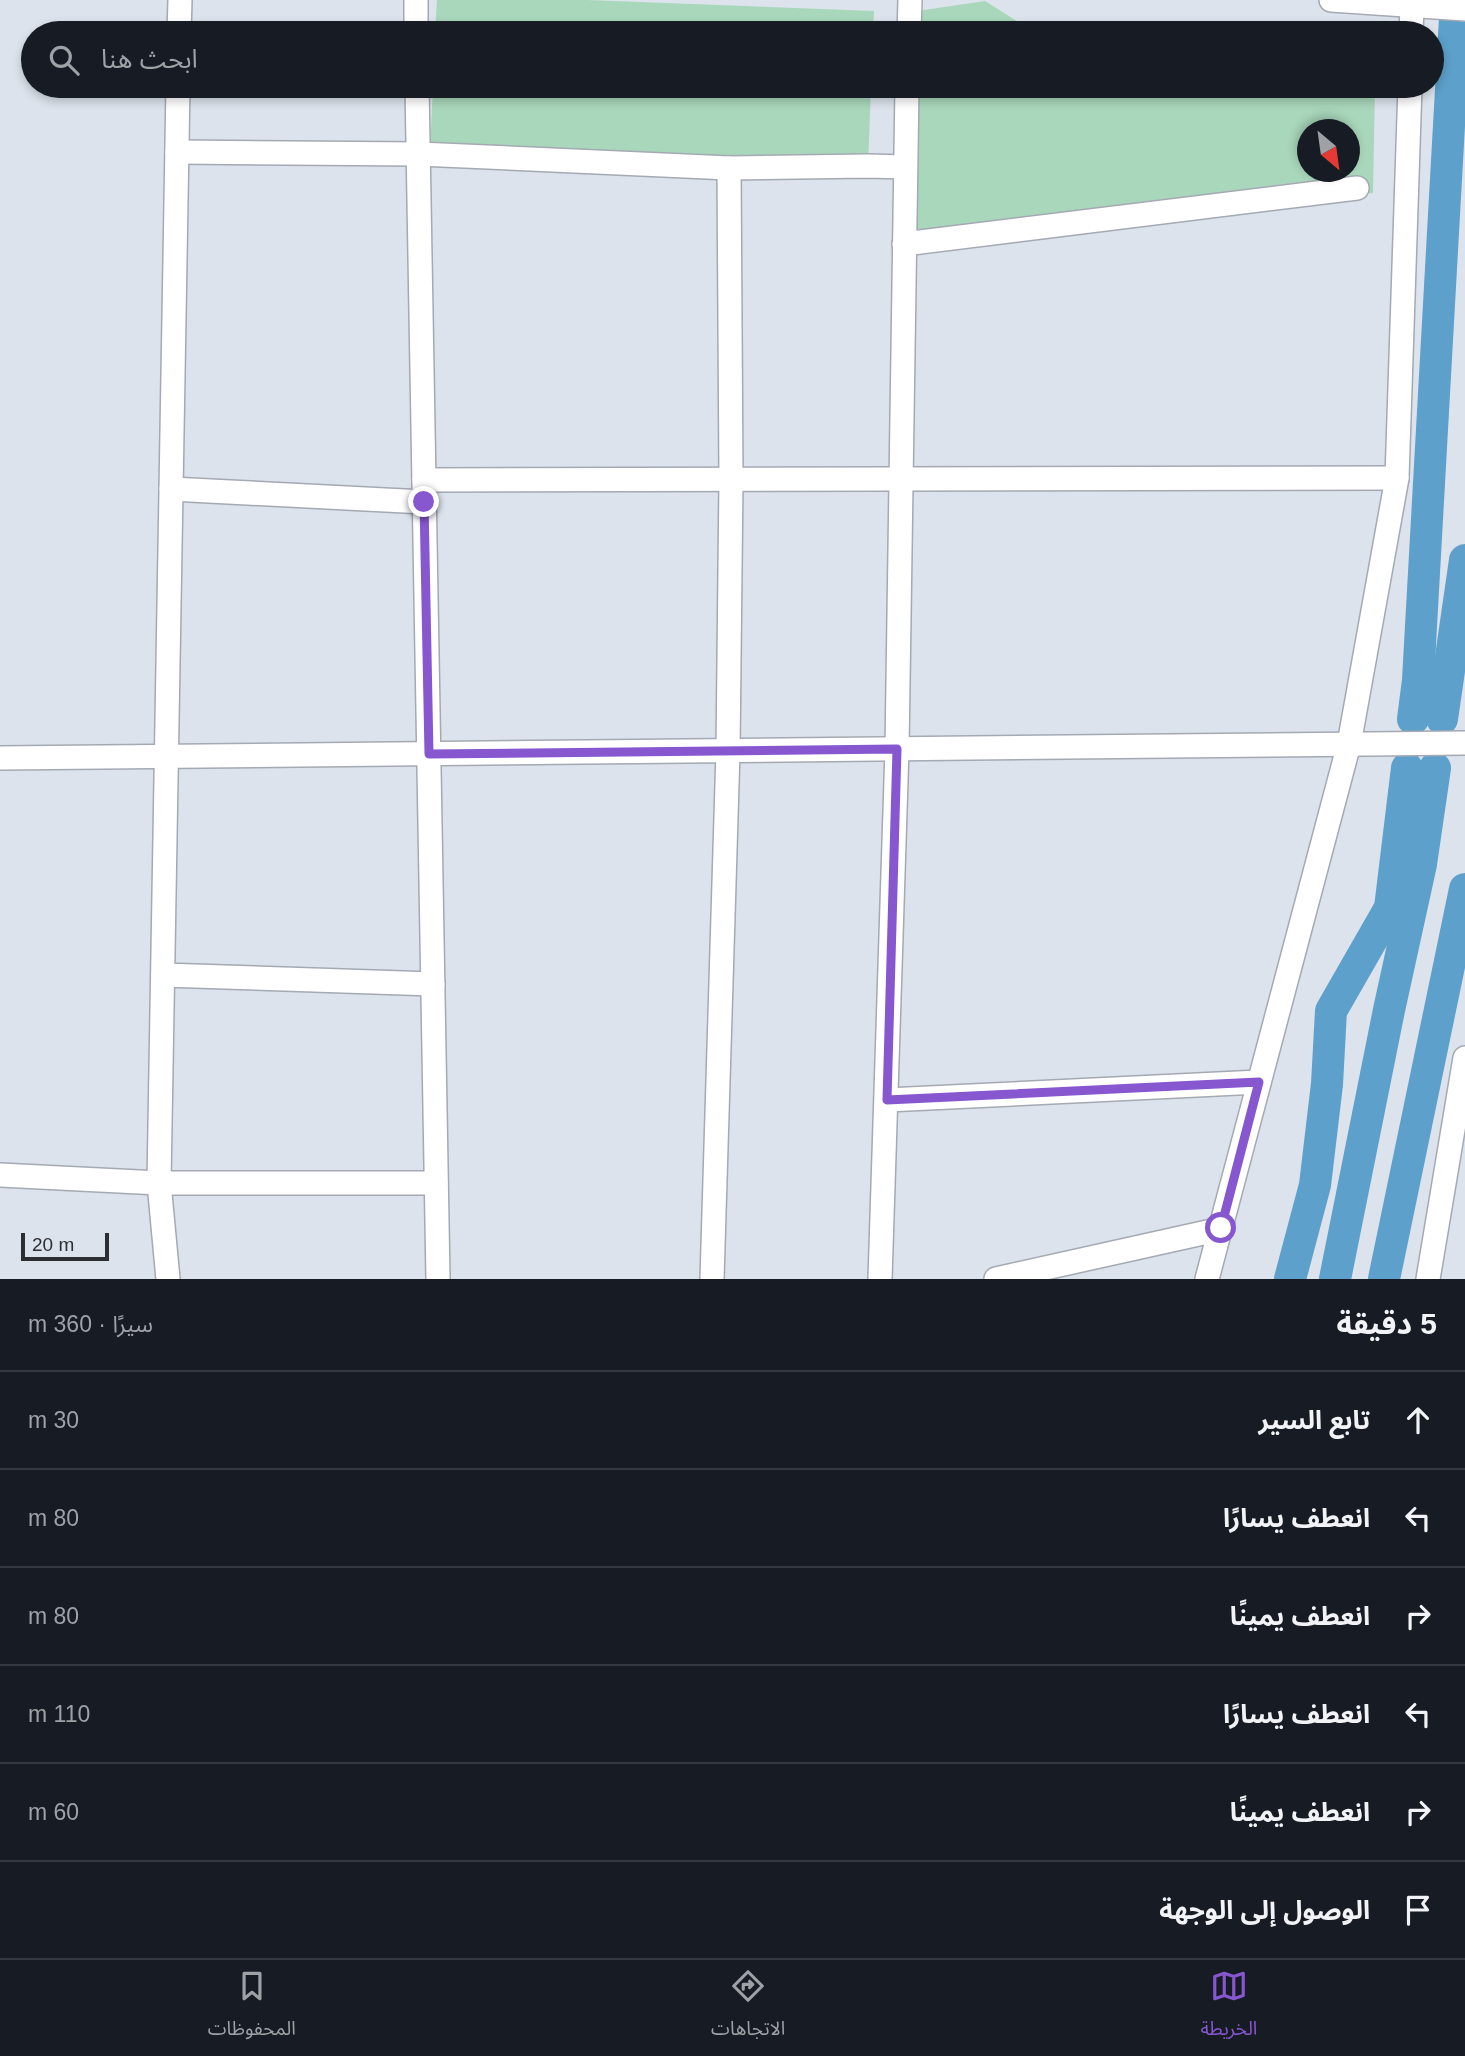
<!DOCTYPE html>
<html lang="ar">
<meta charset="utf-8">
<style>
body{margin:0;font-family:Helvetica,"Noto Sans Arabic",sans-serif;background:#20242c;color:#f1f3f6;direction:rtl}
.compass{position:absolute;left:1297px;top:119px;width:63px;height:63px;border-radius:50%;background:#171b24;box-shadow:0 4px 10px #0003;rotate:151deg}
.scale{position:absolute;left:21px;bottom:18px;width:88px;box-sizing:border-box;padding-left:7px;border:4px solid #2c2e32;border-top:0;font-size:19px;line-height:24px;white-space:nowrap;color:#2c2e32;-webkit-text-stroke:5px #dce3ec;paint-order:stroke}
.stop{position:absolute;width:21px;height:21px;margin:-16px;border:5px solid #8757d0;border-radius:50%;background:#fff}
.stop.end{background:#8757d0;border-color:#fff;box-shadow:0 2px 7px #0008}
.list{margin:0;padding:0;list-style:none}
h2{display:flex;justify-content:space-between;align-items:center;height:91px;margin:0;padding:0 28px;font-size:30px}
h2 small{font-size:23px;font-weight:400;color:#9ea1a6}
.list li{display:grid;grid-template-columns:46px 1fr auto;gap:21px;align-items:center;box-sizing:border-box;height:98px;padding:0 28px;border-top:2px solid #363941}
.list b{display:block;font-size:26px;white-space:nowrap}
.list em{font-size:23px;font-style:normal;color:#9ea1a6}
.icon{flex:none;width:38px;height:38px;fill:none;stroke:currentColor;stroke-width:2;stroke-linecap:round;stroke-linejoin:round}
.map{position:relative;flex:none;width:1465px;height:1279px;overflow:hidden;direction:ltr}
.search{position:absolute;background:#171b24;box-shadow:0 4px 10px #0003;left:21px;right:21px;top:21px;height:77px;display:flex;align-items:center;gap:18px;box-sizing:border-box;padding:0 24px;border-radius:38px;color:#9ea1a6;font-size:26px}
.sheet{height:679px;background:#171b24}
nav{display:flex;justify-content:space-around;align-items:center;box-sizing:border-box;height:98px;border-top:2px solid #363941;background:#171b24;font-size:19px;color:#9ea1a6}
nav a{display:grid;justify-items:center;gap:4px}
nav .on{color:#8757d0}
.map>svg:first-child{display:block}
</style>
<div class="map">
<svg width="1465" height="1279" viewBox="0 0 1465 1279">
<rect width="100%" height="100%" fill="#dce3ec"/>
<g fill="#a9d7bb" fill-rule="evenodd">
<path d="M 437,0 L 587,0 L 874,11 L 873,33 L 435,33 Z"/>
<path d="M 985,1 L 1036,33 L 917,33 L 917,11 Z"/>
<path d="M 433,86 L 871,86 L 868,166 L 430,149 Z"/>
<path d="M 917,86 L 1375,86 L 1373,193 L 917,253 ZM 1308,130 L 1350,130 L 1350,172 L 1308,172 Z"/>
</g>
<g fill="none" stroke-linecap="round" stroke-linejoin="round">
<g stroke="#5ca0cb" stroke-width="32">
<path d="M 1413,719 L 1418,680 L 1456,0"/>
<path d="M 1442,719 L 1465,560"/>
<path d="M 1290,1279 L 1315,1185 L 1327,1084 L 1331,1011 L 1390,908 L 1407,768"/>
<path d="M 1335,1279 L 1389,1010 L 1421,864 L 1435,768"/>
<path d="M 1384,1279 L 1465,889"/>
</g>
<defs>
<g id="street">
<path d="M 416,0 L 416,33"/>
<path d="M 1331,0 L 1465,9"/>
<path d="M 179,33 L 180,0"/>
<path d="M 909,33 L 910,0"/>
<path d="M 1411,33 L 1412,6"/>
<path d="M 417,86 L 438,1279"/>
<path d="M 177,152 L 419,154 L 729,168 L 868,166 L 905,167"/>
<path d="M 904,244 L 1357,188"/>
<path d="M 424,480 L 1397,478"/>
<path d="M 171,489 L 424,502"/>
<path d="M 0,758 L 1465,743"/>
<path d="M 163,975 L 433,984"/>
<path d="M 887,1100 L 1259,1082"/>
<path d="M 0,1175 L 159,1183 L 436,1183"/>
<path d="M 168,1279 L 159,1183 L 178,86"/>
<path d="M 712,1279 L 728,751 L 731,479 L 729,168"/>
<path d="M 880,1279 L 897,749 L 907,86"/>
<path d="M 996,1279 L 1221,1229"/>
<path d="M 1207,1279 L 1349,744 L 1397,478 L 1410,86"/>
<path d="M 1428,1279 L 1465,1058"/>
</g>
</defs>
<use href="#street" stroke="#a4a9b3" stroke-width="26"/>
<use href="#street" stroke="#fff" stroke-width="23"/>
</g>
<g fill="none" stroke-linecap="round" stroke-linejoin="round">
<path stroke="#8757d0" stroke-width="9" d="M 424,502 L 429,754 L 897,749 L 887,1100 L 1259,1082 L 1221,1228"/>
</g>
</svg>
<svg class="compass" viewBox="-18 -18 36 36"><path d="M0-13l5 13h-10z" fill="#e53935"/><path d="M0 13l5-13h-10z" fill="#9ea1a6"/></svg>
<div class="scale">20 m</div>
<div class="stop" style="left:1221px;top:1228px"></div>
<div class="stop end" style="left:424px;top:502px"></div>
<div class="search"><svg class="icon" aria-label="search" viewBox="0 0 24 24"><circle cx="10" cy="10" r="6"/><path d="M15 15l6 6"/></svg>ابحث هنا</div>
</div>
<section class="sheet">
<h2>5 دقيقة<small>سيرًا · 360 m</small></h2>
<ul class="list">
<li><svg class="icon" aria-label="ahead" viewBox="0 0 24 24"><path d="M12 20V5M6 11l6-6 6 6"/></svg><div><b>تابع السير</b></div><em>30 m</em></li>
<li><svg class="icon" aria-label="left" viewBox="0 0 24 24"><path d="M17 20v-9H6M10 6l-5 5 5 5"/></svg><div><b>انعطف يسارًا</b></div><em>80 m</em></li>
<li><svg class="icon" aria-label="right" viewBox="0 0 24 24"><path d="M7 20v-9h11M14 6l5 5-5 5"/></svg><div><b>انعطف يمينًا</b></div><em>80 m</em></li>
<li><svg class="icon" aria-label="left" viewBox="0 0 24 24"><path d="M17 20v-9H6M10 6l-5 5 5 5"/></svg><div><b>انعطف يسارًا</b></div><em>110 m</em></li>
<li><svg class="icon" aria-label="right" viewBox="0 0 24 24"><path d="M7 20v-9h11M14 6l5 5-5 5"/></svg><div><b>انعطف يمينًا</b></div><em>60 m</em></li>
<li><svg class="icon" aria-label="arrive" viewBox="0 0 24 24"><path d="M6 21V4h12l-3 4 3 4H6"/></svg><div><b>الوصول إلى الوجهة</b></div></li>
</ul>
</section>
<nav>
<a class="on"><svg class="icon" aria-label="map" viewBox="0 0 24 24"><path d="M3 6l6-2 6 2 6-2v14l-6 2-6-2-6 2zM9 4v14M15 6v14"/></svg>الخريطة</a>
<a><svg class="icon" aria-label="directions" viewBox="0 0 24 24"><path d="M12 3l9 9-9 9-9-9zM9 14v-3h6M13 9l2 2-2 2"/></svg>الاتجاهات</a>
<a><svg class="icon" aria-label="saved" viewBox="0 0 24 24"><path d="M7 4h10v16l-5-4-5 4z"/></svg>المحفوظات</a>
</nav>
